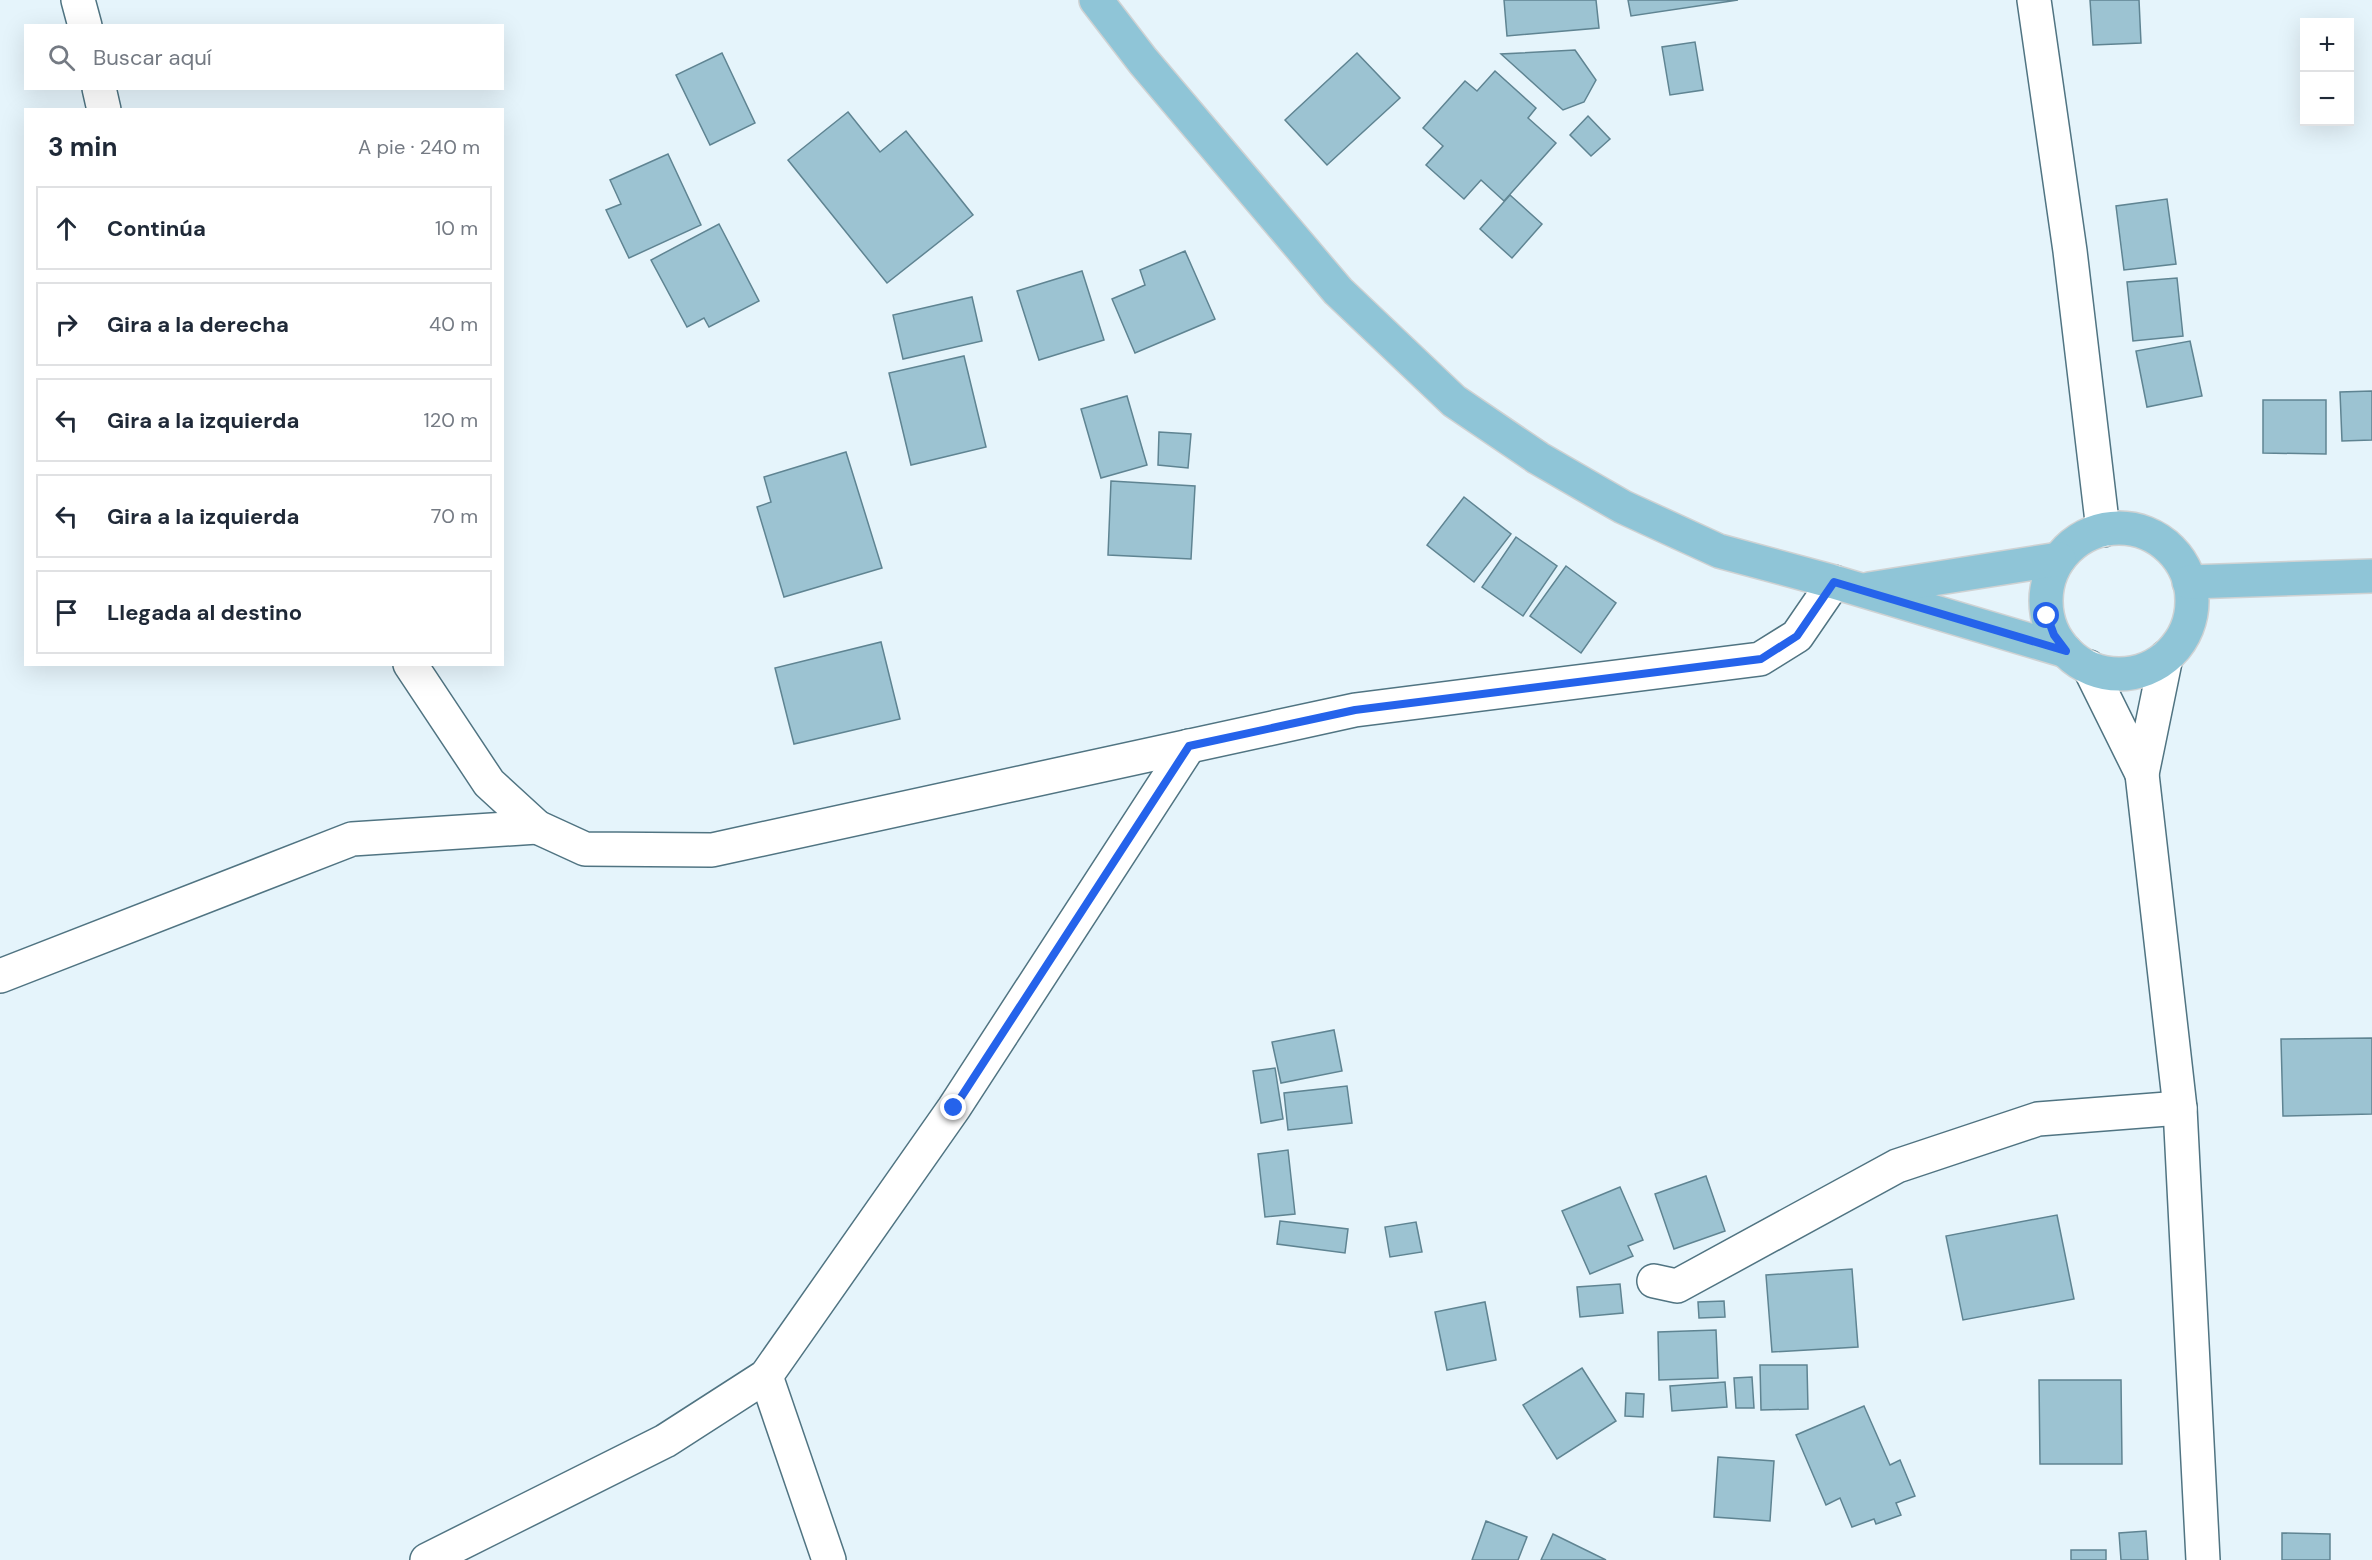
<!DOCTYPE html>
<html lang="es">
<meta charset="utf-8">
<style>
body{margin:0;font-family:"DM Sans",sans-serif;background:#f6f6f7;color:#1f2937}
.controls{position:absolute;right:18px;top:18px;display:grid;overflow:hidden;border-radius:0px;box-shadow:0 6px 24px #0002}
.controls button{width:54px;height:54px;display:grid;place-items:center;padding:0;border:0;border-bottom:2px solid #e0e1e3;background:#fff;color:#1f2937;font:30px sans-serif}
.stop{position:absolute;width:18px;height:18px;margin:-14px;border:4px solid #2563eb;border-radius:50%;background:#fff}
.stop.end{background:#2563eb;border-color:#fff;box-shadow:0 2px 6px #0008}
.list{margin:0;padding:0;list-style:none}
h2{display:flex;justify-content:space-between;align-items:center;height:78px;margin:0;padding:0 24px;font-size:26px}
h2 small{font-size:20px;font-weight:400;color:#747a83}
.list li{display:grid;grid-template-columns:39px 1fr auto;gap:18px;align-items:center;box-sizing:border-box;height:84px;margin:0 12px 12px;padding:0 12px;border:2px solid #e0e1e3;border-radius:0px}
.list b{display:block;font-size:22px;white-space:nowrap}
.list em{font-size:20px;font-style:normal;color:#747a83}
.icon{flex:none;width:33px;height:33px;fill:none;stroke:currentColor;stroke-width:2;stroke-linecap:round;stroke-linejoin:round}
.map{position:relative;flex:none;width:2372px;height:1560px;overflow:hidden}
.search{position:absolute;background:#fff;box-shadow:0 6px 24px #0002;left:24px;top:24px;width:480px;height:66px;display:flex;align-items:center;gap:15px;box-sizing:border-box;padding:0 21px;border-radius:0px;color:#747a83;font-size:22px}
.panel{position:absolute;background:#fff;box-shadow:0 6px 24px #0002;left:24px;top:108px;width:480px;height:558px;border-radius:0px}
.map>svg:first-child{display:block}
</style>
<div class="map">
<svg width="2372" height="1560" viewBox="0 0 2372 1560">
<rect width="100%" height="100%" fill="#e5f4fb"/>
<g fill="#9cc3d2" stroke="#5f8492" stroke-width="1.5">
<path d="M 1504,0 L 1596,0 L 1599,28 L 1507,36 Z"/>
<path d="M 1628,0 L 1738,0 L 1631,16 Z"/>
<path d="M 2090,0 L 2139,0 L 2141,43 L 2093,45 Z"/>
<path d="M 1695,42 L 1703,90 L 1670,95 L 1662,47 Z"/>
<path d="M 1575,50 L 1596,80 L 1584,102 L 1563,110 L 1501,54 Z"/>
<path d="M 722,53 L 755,123 L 710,145 L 676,75 Z"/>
<path d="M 1357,53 L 1400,98 L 1327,165 L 1285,120 Z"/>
<path d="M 1495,71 L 1536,108 L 1528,118 L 1556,143 L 1504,201 L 1481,180 L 1464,199 L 1426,165 L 1443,146 L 1423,128 L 1465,81 L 1477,91 Z"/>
<path d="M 848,112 L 880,152 L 906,131 L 973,215 L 887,283 L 788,160 Z"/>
<path d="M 1588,116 L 1610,139 L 1591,156 L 1570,135 Z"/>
<path d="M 668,154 L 701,225 L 629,258 L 606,210 L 621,204 L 610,180 Z"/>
<path d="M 1510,195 L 1542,224 L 1512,258 L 1480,229 Z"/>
<path d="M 2167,199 L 2176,264 L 2124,270 L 2116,206 Z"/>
<path d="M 719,224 L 759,301 L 709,327 L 704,318 L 687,327 L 651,260 Z"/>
<path d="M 1185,251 L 1215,319 L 1135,353 L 1112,299 L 1145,285 L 1140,270 Z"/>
<path d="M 1082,271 L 1104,340 L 1039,360 L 1017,291 Z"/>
<path d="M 2177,278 L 2183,336 L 2133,341 L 2127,282 Z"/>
<path d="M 972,297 L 982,341 L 903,359 L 893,315 Z"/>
<path d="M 2190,341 L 2202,396 L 2147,407 L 2136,351 Z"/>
<path d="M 964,356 L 986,447 L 911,465 L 889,373 Z"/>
<path d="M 2372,391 L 2372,440 L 2342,441 L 2340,392 Z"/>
<path d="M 1127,396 L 1147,465 L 1101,478 L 1081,409 Z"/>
<path d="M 2263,400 L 2326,400 L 2326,454 L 2263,453 Z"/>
<path d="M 1159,432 L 1191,434 L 1188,468 L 1158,465 Z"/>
<path d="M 846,452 L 882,568 L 784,597 L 757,507 L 771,502 L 764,477 Z"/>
<path d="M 1111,481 L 1195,486 L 1191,559 L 1108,555 Z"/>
<path d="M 1464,497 L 1511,534 L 1474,582 L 1427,545 Z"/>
<path d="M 1516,537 L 1557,566 L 1523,616 L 1482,587 Z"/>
<path d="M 1566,566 L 1616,603 L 1581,653 L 1530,616 Z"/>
<path d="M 881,642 L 900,719 L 794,744 L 775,668 Z"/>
<path d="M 1334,1030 L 1342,1071 L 1281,1083 L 1272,1042 Z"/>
<path d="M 2372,1038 L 2372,1114 L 2283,1116 L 2281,1039 Z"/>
<path d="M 1275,1068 L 1283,1119 L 1261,1123 L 1253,1071 Z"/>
<path d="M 1347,1086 L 1352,1123 L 1288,1130 L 1284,1093 Z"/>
<path d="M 1288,1150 L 1295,1214 L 1265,1217 L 1258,1154 Z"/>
<path d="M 1706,1176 L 1725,1231 L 1674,1249 L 1655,1194 Z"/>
<path d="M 1620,1187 L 1643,1240 L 1628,1246 L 1633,1256 L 1590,1274 L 1562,1211 Z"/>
<path d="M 2057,1215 L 2074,1299 L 1963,1320 L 1946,1236 Z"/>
<path d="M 1280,1221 L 1348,1229 L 1345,1253 L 1277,1244 Z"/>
<path d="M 1416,1222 L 1422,1252 L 1390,1257 L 1385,1227 Z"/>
<path d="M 1852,1269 L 1858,1347 L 1772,1352 L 1766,1275 Z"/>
<path d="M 1620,1284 L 1623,1313 L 1580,1317 L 1577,1287 Z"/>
<path d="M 1724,1301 L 1725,1317 L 1699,1318 L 1698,1302 Z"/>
<path d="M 1485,1302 L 1496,1360 L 1447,1370 L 1435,1312 Z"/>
<path d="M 1716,1330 L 1718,1378 L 1659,1380 L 1658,1332 Z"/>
<path d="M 1760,1365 L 1807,1365 L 1808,1409 L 1761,1410 Z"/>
<path d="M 1582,1368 L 1616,1421 L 1557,1459 L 1523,1405 Z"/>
<path d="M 1752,1377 L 1754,1408 L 1736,1408 L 1734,1378 Z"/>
<path d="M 2039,1380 L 2121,1380 L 2122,1464 L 2040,1464 Z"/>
<path d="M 1725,1382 L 1727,1407 L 1672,1411 L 1670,1386 Z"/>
<path d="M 1626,1393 L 1644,1394 L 1643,1417 L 1625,1416 Z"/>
<path d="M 1864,1406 L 1890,1465 L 1900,1460 L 1915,1496 L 1896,1503 L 1901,1515 L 1876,1524 L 1874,1519 L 1852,1527 L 1840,1498 L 1826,1505 L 1796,1435 Z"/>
<path d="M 1718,1457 L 1774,1461 L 1770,1521 L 1714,1517 Z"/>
<path d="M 1486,1521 L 1527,1537 L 1518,1560 L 1472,1560 Z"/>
<path d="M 2146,1531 L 2148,1560 L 2121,1560 L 2119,1533 Z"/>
<path d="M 2282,1533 L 2330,1534 L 2330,1560 L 2282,1560 Z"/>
<path d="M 1553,1534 L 1606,1560 L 1541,1560 Z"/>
<rect x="2071" y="1550" width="35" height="10"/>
</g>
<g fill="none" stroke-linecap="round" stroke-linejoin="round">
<defs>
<g id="minor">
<path d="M 78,0 L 85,26"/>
<path d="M 2034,0 L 2070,251 L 2103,530"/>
<path d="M 99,88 L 104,110"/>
<path d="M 410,664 L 489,783 L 537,827 L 585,849 L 712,850 L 1355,710 L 1760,659 L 1797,636 L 1834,582"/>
<path d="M 2089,667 L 2142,774 L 2166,657"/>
<path d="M 2142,774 L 2180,1108 L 2203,1560"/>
<path d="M 0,976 L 352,839 L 537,827"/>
<path d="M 1654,1281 L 1677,1286 L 1897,1166 L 2038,1119 L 2180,1108"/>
<path d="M 766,1376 L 829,1560"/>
<path d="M 427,1560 L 665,1441 L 766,1376 L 954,1108 L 1189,746"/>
</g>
<g id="major">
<path d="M 1096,0 L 1143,61 L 1338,291 L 1454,401 L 1538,458 L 1623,507 L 1719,551 L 1834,582 L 2066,651"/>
<circle cx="2119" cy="601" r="73"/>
<path d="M 2189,582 L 2372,576"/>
<path d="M 1869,589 L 2059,559"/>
</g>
</defs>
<use href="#minor" stroke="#507482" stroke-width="36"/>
<use href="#major" stroke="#cfd2d3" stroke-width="36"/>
<use href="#minor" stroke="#fff" stroke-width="33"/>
<use href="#major" stroke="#8fc5d7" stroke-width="33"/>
</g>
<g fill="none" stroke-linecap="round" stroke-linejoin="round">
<path stroke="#2563eb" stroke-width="8" d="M 954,1108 L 1189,746 L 1355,710 L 1761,659 L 1797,636 L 1834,582 L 2066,651 L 2054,635 L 2047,616"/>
</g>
</svg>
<div class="controls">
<button>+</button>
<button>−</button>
</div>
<div class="stop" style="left:2047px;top:616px"></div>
<div class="stop end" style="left:954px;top:1108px"></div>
<div class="search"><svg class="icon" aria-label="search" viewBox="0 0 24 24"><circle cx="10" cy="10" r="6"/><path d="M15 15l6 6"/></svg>Buscar aquí</div>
<section class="panel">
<h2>3 min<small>A pie · 240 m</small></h2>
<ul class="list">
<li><svg class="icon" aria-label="ahead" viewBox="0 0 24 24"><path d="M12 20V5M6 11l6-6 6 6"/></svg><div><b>Continúa</b></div><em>10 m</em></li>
<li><svg class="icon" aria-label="right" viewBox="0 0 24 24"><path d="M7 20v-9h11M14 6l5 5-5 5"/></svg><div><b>Gira a la derecha</b></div><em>40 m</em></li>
<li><svg class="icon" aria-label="left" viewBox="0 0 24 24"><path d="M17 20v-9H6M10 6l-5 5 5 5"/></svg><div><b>Gira a la izquierda</b></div><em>120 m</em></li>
<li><svg class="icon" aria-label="left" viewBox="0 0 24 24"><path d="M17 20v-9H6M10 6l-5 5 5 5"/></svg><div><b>Gira a la izquierda</b></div><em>70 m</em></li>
<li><svg class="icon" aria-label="arrive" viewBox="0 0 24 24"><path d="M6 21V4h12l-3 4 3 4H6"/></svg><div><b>Llegada al destino</b></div></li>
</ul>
</section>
</div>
